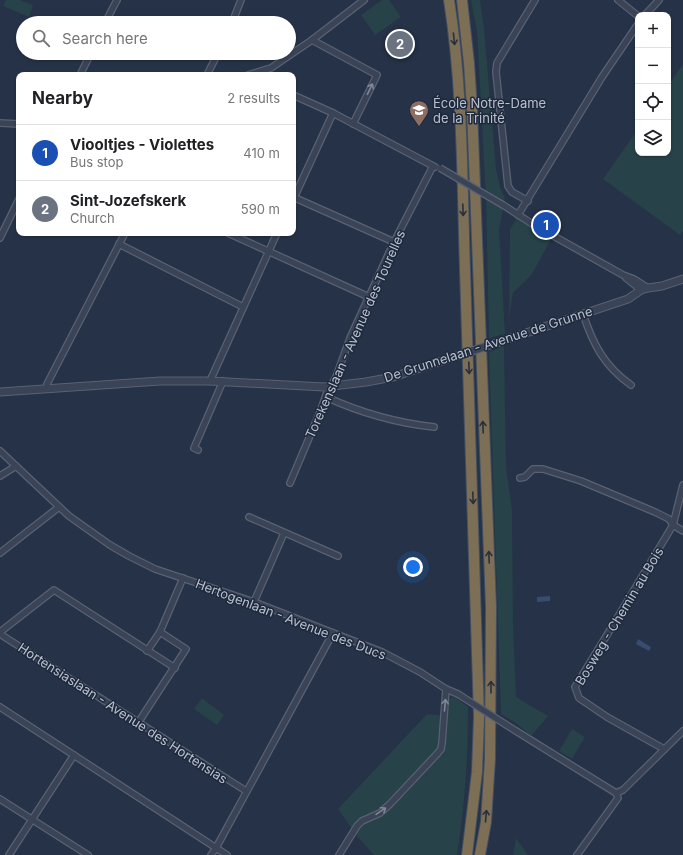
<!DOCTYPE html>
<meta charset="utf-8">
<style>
body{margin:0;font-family:Inter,sans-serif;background:#f2f2f2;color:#202124}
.controls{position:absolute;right:12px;top:12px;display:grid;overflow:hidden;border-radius:8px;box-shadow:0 1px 3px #0004}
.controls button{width:36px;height:36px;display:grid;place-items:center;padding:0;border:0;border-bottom:1px solid #e0e0e0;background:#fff;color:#202124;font:20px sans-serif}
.you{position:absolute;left:413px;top:567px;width:14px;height:14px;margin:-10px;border:3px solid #fff;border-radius:50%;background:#1a73e8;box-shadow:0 0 0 6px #1a73e833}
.badge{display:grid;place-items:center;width:26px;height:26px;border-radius:50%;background:#2563eb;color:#fff;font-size:13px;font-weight:700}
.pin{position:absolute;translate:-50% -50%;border:2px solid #fff;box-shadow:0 1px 4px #0006}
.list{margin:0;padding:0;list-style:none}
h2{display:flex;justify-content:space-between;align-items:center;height:52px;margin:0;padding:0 16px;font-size:17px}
h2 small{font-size:13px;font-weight:400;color:#757577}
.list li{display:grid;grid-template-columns:26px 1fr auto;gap:12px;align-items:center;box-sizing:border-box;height:56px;padding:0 16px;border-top:1px solid #e0e0e0}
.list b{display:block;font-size:15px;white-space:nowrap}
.list p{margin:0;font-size:13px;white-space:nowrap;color:#757577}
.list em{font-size:13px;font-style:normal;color:#757577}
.icon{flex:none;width:22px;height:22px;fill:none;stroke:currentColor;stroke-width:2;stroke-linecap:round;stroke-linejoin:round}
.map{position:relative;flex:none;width:683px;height:855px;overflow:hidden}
.search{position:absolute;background:#fff;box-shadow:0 1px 3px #0004;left:16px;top:16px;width:280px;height:44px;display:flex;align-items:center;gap:10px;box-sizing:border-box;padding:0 14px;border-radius:22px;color:#757577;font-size:15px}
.panel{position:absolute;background:#fff;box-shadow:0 1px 3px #0004;left:16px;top:72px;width:280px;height:164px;border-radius:8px}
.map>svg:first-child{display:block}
</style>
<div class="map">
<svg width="683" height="855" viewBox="0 0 683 855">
<rect width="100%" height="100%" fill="#253247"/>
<g fill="#274248">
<path d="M 6,0 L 20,0 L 33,5 L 29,17 L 3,6 Z"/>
<path d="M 382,0 L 389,0 L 401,17 L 375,35 L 361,15 Z"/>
<path d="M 471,0 L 480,0 L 484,29 L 496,169 L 500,187 L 505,199 L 499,229 L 505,334 L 489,338 L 486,199 L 477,31 Z"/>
<path d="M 683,64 L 683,231 L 680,235 L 603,179 L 638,129 L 638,153 L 668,153 L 668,86 Z"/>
<path d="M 517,218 L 551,239 L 532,274 L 513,293 L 509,319 L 510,229 Z"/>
<path d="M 504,346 L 506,467 L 512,510 L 513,624 L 516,697 L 548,716 L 531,736 L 516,723 L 501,714 L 489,352 Z"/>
<path d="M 452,697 L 456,698 L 468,707 C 468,757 465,806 457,855 L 374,855 L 357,836 L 338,809 L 427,714 L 447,716 L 448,701 Z"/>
<path d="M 202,698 L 224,715 L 217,725 L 194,709 Z"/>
<path d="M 572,729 L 585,737 L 572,759 L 559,751 Z"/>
<path d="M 516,838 L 528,855 L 513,855 Z"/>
</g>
<g fill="#374c6f">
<path d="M 550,596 L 550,601 L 537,602 L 537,597 Z"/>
<path d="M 638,639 L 651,647 L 649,651 L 636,644 Z"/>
</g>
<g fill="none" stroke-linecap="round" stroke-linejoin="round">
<defs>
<g id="minor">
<path d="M 618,0 L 638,16"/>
<path d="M 645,15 L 659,0"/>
<path d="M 105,23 L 117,0"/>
<path d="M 232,23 L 241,0"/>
<path d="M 312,40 L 377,75 L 353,124"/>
<path d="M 80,75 L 91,53"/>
<path d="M 207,75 L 218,53"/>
<path d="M 248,75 L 271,68 L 312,40 L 364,0"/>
<path d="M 293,95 L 333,113 L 435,167"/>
<path d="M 0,123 L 19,124"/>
<path d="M 293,197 L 394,242"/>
<path d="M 293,200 L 333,113"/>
<path d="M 528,201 L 512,192 L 508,186 L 496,72 L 497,63 L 535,0"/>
<path d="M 503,205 L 534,225 L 623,275 L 634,279 L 648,288"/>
<path d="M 518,215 L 602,77 L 638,24"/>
<path d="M 228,233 L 369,297"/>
<path d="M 0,238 L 19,199"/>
<path d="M 119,244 L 243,307"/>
<path d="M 626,278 L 641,290"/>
<path d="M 583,314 C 593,344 604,366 631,385"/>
<path d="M 210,381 L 277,233"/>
<path d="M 47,389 L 47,384 L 125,233"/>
<path d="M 326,397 C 359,412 397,423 434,427"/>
<path d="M 198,450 L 194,448 L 223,381"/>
<path d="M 0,451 L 69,516 L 110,545 L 129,556 L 155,569 L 254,602 L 382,652 L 420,672 L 446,689 L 458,694"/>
<path d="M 0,476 L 16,466"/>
<path d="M 520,478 L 525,477 L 533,469 L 543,469 L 581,481 L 655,512 L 669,519 L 673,525 L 683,531"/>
<path d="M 290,483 L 320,412 L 327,392 L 336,377 L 350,338 L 394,242 L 433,166"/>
<path d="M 249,517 L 338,556"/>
<path d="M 0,553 L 59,507"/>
<path d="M 254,602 L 284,533"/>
<path d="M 0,632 L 54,590 L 175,668"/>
<path d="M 0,634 L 246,791"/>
<path d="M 147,651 L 160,632 L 183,578"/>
<path d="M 0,707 L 227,855"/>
<path d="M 138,723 L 186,649 L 160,632"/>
<path d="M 516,731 L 616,793 L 623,790 L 683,731"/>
<path d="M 664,749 L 607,717 L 579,698 L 575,687 L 613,625 L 673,525 L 683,485"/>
<path d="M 0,799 L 88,855"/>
<path d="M 9,855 L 74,755"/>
<path d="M 211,855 L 216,848 L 333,633"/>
<path d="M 339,855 L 357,826 L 362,821 L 380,813 L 390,804 L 437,754 L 441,749 L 442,743 L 446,689"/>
<path d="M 577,855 L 618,798 L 616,793"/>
</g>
<g id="tertiary">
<path d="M 499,342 L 628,299 L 641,290 L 648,288 L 662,286 L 683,279"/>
<path d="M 0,392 L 160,381 L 210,381 L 324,387 L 366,382 L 393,377 L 457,356"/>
</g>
<g id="motorway">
<path d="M 449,0 C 463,89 462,180 465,270 C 471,419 475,568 479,717 L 477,772 L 467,855"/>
<path d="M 462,0 L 469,63 L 472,108 L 491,607 L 490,759 L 486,822 L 480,855"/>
</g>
</defs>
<use href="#minor" stroke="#586273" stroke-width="8"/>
<use href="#tertiary" stroke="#586273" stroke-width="9"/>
<use href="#motorway" stroke="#444f61" stroke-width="12"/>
<use href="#minor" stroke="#3a4456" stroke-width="5.5"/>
<use href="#tertiary" stroke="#3a4456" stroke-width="7"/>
<use href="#motorway" stroke="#7d6f56" stroke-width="10"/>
<defs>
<g id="minor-bridge">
<path d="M 440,168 L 503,205"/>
<path d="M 458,694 L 516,731"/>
</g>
<path id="tertiary-bridge" d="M 457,356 L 499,342"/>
</defs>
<use href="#minor-bridge" stroke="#586273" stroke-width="8" stroke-linecap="butt"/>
<use href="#tertiary-bridge" stroke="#586273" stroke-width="9" stroke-linecap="butt"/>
<use href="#minor-bridge" stroke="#3a4456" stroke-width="5.5"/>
<use href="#tertiary-bridge" stroke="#3a4456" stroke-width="7"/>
</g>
<defs><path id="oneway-shaft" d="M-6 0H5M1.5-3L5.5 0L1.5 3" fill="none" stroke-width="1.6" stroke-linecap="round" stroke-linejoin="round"/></defs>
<g stroke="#28303f">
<use href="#oneway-shaft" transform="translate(454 39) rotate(84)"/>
<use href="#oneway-shaft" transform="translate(463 210) rotate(88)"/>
<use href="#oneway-shaft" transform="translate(469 368) rotate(88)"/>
<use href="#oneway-shaft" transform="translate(483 427) rotate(-92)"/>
<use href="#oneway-shaft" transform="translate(473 498) rotate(88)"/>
<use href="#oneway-shaft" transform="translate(489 557) rotate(-92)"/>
<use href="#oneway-shaft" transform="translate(491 687) rotate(-90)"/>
<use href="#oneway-shaft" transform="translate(486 816) rotate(-85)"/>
</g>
<g stroke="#7f8899">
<use href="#oneway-shaft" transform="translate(370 89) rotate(-64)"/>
<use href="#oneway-shaft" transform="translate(445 705) rotate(-85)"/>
<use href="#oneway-shaft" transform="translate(381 811) rotate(-34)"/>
</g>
<defs>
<symbol id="school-pin" viewBox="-11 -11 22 30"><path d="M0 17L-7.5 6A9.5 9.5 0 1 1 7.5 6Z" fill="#8d6e63" stroke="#1e293c"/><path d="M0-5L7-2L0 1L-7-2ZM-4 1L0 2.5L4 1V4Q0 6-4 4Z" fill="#fff"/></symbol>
</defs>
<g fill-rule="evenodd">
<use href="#school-pin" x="408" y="99" width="22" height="30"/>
</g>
<g text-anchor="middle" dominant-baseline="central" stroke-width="3" stroke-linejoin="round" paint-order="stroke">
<g font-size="13" fill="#b8c0cf" stroke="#1e293c" text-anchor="start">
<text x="433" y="103">École Notre-Dame<tspan x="433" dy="15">de la Trinité</tspan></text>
</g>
<g font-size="13" fill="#b8c0cf" stroke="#1e293c">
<text transform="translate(355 334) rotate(-66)">Torekenslaan - Avenue des Tourelles</text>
<text transform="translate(488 344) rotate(-18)">De Grunnelaan - Avenue de Grunne</text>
<text transform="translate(619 616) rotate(-59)">Bosweg - Chemin au Bois</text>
<text transform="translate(291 619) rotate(21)">Hertogenlaan - Avenue des Ducs</text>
<text transform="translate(123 713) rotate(33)">Hortensiaslaan - Avenue des Hortensias</text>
</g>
</g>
</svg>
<div class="controls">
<button>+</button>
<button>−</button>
<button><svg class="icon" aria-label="locate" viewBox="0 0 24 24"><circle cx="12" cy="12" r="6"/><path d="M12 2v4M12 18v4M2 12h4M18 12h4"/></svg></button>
<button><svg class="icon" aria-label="layers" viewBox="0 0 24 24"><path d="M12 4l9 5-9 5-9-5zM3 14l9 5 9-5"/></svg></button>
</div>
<div class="you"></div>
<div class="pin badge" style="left:546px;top:225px;background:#1a4fb4">1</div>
<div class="pin badge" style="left:400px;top:44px;background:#6b7280">2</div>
<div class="search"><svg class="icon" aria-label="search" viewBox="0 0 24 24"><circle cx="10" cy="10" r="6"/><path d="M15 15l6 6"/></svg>Search here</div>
<section class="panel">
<h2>Nearby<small>2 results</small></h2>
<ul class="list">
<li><span class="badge" style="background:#1a4fb4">1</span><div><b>Viooltjes - Violettes</b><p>Bus stop</p></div><em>410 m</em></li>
<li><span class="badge" style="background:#6b7280">2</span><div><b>Sint-Jozefskerk</b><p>Church</p></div><em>590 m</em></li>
</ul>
</section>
</div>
